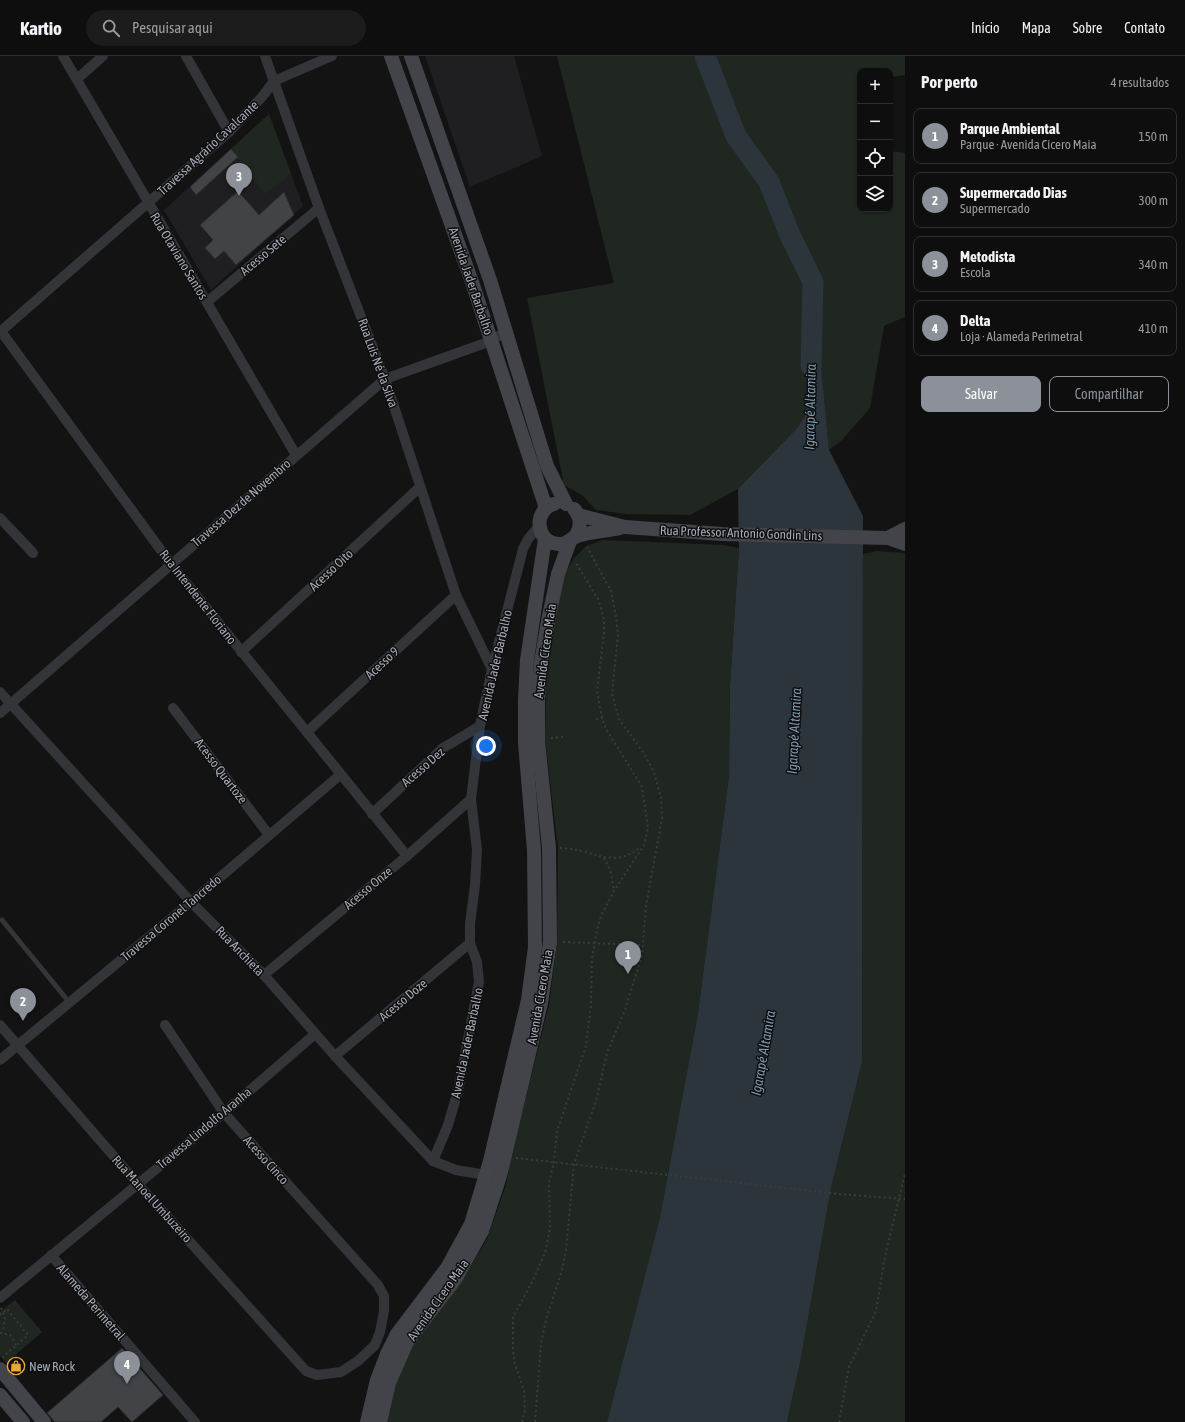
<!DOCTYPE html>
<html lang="pt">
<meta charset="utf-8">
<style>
body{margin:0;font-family:"Asap Condensed",sans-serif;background:#1c1c1d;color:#f1f3f6}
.controls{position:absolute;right:12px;top:12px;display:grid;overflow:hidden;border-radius:8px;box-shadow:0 1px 3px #0004}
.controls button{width:36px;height:36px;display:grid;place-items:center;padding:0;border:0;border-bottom:1px solid #2e2e2f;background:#0e0e0f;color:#f1f3f6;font:20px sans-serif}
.you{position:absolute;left:486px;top:690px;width:14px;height:14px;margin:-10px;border:3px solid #fff;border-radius:50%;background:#1a73e8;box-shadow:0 0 0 6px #1a73e833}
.badge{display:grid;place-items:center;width:26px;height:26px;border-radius:50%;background:#8c9099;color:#fff;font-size:13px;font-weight:700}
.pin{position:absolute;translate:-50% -33px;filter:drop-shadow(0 1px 2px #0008)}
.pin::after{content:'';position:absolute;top:21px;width:14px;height:12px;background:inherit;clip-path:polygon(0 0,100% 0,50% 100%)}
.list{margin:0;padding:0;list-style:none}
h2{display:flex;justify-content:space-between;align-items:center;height:52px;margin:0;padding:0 16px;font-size:17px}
h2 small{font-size:13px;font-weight:400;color:#9b9c9e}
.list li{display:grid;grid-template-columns:26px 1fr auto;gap:12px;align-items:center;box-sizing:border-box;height:56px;margin:0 8px 8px;padding:0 8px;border:1px solid #2e2e2f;border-radius:8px}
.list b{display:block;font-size:15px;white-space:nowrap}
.list p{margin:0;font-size:13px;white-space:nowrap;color:#9b9c9e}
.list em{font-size:13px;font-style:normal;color:#9b9c9e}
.actions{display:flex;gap:8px;padding:12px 16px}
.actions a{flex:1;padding:9px 0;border:1px solid #8c9099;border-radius:8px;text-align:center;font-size:14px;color:#8c9099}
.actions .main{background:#8c9099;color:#fff}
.icon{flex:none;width:22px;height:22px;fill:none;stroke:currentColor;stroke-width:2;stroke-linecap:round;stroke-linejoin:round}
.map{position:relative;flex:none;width:905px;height:1366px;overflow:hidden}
header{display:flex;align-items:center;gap:24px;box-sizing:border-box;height:56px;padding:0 20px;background:#0e0e0f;border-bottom:1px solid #2e2e2f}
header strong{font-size:19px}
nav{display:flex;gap:22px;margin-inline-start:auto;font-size:14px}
.search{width:280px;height:36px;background:#1c1c1d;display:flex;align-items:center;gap:10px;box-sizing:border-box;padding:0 14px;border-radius:22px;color:#9b9c9e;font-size:15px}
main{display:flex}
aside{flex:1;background:#0e0e0f}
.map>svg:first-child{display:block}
</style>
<header>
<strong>Kartio</strong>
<div class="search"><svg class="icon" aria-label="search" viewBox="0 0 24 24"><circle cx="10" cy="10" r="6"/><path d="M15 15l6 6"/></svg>Pesquisar aqui</div>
<nav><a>Início</a><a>Mapa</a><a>Sobre</a><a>Contato</a></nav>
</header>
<main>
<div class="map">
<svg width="905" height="1366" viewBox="0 0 905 1366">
<rect width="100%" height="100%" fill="#131314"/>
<g fill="#1f1f21">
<path d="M 425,0 L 514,0 L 542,100 L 470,131 Z"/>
<path d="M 269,58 L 303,150 L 211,234 L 164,154 Z"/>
</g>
<g fill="#1f2720">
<path d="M 557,0 L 905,0 L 905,19 L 893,21 L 890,83 L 890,15 L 860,15 L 860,153 L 890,153 L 890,95 L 905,97 L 905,261 L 884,270 L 870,352 L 842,384 L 829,394 L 822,336 L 807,311 L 810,336 L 808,354 L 798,371 L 738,433 L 690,459 L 626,458 L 596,454 L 583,440 L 564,429 L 527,242 L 614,227 Z"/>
<path d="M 269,58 L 291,118 L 265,138 L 231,93 Z"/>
<path d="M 603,484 L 723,489 L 739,492 L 730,629 L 729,720 L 698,957 L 660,1161 L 607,1366 L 386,1366 L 395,1329 L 413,1289 L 463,1224 L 487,1183 L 506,1129 L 511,1101 L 549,949 L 557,886 L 558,792 L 545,683 L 547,608 L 563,521 L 574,502 L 586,490 Z"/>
<path d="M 877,495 L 905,497 L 905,1366 L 787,1366 L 801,1302 L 831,1132 L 862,1006 L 863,498 Z"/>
<path d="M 15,1244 L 42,1276 L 6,1307 L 0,1299 L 0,1256 Z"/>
</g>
<path fill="#2c353c" d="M 812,281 L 820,302 L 829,394 L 863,460 L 862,1006 L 831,1132 L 801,1302 L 787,1366 L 607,1366 L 660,1161 L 698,957 L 729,720 L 730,629 L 739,492 L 738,433 L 798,371 L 806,358 L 810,336 L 806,298 Z"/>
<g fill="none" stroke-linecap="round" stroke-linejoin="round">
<path stroke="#2c353c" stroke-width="21" d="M 705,0 L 736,80 L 769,126 L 789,177 L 813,226 L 811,310"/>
</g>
<g fill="#424347" stroke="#2d2d30">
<path d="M 231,93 L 238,101 L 196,139 L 190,131 Z"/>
<path d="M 238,135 L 259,159 L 284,136 L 294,159 L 236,209 L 224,195 L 215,203 L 205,192 L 213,184 L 200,169 Z"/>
<path d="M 122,1292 L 163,1339 L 132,1366 L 118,1351 L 101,1366 L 55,1366 L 47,1357 Z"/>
</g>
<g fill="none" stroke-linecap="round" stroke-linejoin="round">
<g stroke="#3a3c40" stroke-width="2" stroke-dasharray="2 3" stroke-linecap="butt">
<path d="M 596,663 L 602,662"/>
<path d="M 551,682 L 563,681"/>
<path d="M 560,792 C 593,792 611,815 641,791"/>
<path d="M 604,802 L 611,816 L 614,835"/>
<path d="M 563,886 L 643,889"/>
<path d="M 516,1102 L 839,1138 L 905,1143"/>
<path d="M 1,1252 L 5,1261 L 3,1276"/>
<path d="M 0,1259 L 7,1253 L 28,1279 L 3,1301 L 0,1298"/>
<path d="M 0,1277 L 10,1279 L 16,1289"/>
<path d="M 522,1366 L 525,1354 L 524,1334 L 515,1309 L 513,1294 L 513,1261 L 533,1224 L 545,1197 L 550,1172 L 549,1127 L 554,1106 L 557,1075 L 586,990 L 591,949 L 592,903 L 597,874 L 601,860 L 614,835 L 644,789 L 648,772 L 642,731 L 606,673 L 602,662 L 597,635 L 604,577 L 604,563 L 599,545 L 576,507"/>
<path d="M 535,1366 L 541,1287 L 546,1264 L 562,1214 L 566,1194 L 574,1108 L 596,1045 L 607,997 L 625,954 L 642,899 L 646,850 L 662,762 L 661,742 L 654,716 L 643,696 L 619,663 L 612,638 L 618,579 L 616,561 L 611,535 L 587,491"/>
<path d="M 839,1366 L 849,1311 L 876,1255 L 885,1200 L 905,1117"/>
</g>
<path stroke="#343539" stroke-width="5" d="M 2,864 L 69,946"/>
<g stroke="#343539" stroke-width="10">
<path d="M 63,0 L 296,399"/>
<path d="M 186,0 L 229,76"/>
<path d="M 265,0 L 319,152 L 385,323 L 456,539 L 492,613"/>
<path d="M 77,23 L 103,0"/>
<path d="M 207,246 L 319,152"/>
<path d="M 0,274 L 171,508 L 407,800"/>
<path d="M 0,276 L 229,76 L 262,41 L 274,25 L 332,0"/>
<path d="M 0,462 L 33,497"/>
<path d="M 241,596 L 420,431"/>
<path d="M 0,636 L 191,846 L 264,919 L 335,1000 L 433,1105 L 456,1114 L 492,1120"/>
<path d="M 173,652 L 269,779"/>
<path d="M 0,657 L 385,323 L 491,285 L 505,276"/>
<path d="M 308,675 L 456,539"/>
<path d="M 372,758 L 443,692 L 480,670"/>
<path d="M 264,919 L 407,800 L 471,743"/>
<path d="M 0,969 L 137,1127 L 306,1315 L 317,1319 L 341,1316 L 358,1305 L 375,1289 L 380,1276 L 384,1255 L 384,1240 L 378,1229 L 224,1057 L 165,969"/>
<path d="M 335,1000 L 470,887"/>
<path d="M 0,1004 L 191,846 L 340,719"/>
<path d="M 433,1105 L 448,1069 L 458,1035 L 479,926 L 477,906 L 470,887 L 470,868 L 475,829 L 477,794 L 471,743 L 480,670 L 492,613 L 523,493 L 528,483 L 539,470"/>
<path d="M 51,1199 L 195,1366"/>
<path d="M 0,1242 L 224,1057 L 315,978"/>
</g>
<g stroke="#424449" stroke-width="14">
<path d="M 391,0 L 472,226 L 546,452"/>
<path d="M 411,0 L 490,224 L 547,410 L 566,448"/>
<path d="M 554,448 C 533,454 535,487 559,488 C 566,489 569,484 575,481 C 586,476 608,475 620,472"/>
<path d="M 574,453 C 582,462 581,472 575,481"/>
<path d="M 578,459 L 625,471 L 722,478 L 888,482 L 905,488"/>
<path d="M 888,482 L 905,473"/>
<path d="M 0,1313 L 44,1366"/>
<path d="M 0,1339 L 23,1366"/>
<path d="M 367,1366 L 377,1324 L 387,1298 L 397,1278 L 447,1212 L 471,1168 L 490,1105 L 528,944 L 535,891 L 534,794 L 525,687 L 525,644 L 527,604 L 545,483"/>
<path d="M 380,1366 L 389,1327 L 407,1286 L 456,1222 L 482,1175 L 500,1120 L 541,947 L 550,886 L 549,792 L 538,685 L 538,644 L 541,606 L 549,560 L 558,518 L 570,485"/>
</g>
</g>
<defs>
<symbol id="shop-ring" viewBox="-11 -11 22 22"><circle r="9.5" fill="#0e0e0f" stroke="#eaa835" stroke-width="1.5"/><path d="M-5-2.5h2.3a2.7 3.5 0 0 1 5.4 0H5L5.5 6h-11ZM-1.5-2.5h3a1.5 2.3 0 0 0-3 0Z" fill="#eaa835"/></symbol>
</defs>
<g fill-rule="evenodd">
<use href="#shop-ring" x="6" y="1300" width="20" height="20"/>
</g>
<g text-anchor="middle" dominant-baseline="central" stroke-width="3" stroke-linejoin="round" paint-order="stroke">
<g font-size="13" fill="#a5aab4" stroke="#0e0e0f">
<text transform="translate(208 92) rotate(-43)">Travessa Agrário Cavalcante</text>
<text transform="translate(263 199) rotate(-40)">Acesso Sete</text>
<text transform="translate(179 200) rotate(59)">Rua Otaviano Santos</text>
<text transform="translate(471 225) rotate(71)">Avenida Jader Barbalho</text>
<text transform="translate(378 307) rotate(70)">Rua Luís Né da Silva</text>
<text transform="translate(241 447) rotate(-41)">Travessa Dez de Novembro</text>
<text transform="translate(741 477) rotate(2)">Rua Professor Antonio Gondin Lins</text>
<text transform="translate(331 514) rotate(-43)">Acesso Oito</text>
<text transform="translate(198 541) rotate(52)">Rua Intendente Floriano</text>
<text transform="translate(545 595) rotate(-82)">Avenida Cícero Maia</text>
<text transform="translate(382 607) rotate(-43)">Acesso 9</text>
<text transform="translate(495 609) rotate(-77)">Avenida Jader Barbalho</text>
<text transform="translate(423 711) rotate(-41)">Acesso Dez</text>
<text transform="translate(221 715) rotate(53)">Acesso Quartoze</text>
<text transform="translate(368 832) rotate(-40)">Acesso Onze</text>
<text transform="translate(171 862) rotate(-40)">Travessa Coronel Tancredo</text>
<text transform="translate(240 895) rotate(46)">Rua Anchieta</text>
<text transform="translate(540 941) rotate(-80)">Avenida Cícero Maia</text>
<text transform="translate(403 944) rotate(-40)">Acesso Doze</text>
<text transform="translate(467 987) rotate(-78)">Avenida Jader Barbalho</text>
<text transform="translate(204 1072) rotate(-40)">Travessa Lindolfo Aranha</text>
<text transform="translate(266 1104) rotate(48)">Acesso Cinco</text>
<text transform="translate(152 1143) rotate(48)">Rua Manoel Umbuzeiro</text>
<text transform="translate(438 1244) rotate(-55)">Avenida Cícero Maia</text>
<text transform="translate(91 1246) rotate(49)">Alameda Perimetral</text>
</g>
<g font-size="13" fill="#a5aab4" stroke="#0e0e0f" text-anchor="start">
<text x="29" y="1310">New Rock</text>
</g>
<g font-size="14" font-style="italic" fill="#7c98ae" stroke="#0e0e0f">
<text transform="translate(810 351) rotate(-89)">Igarapé Altamira</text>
<text transform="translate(794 675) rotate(-87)">Igarapé Altamira</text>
<text transform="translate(763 997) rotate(-80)">Igarapé Altamira</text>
</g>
</g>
</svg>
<div class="controls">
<button>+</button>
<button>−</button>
<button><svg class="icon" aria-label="locate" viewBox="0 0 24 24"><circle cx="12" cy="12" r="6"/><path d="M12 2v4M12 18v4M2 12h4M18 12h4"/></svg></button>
<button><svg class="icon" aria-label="layers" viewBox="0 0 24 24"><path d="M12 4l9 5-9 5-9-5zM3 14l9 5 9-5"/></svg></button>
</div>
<div class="you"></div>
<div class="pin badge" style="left:628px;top:918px">1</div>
<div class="pin badge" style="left:23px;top:965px">2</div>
<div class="pin badge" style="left:239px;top:140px">3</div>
<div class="pin badge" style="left:127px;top:1328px">4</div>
</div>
<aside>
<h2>Por perto<small>4 resultados</small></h2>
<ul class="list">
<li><span class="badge">1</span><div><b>Parque Ambiental</b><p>Parque · Avenida Cícero Maia</p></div><em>150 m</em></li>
<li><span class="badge">2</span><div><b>Supermercado Dias</b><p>Supermercado</p></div><em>300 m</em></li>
<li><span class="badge">3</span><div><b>Metodista</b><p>Escola</p></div><em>340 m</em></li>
<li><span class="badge">4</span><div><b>Delta</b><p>Loja · Alameda Perimetral</p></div><em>410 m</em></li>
</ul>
<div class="actions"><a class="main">Salvar</a><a>Compartilhar</a></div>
</aside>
</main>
